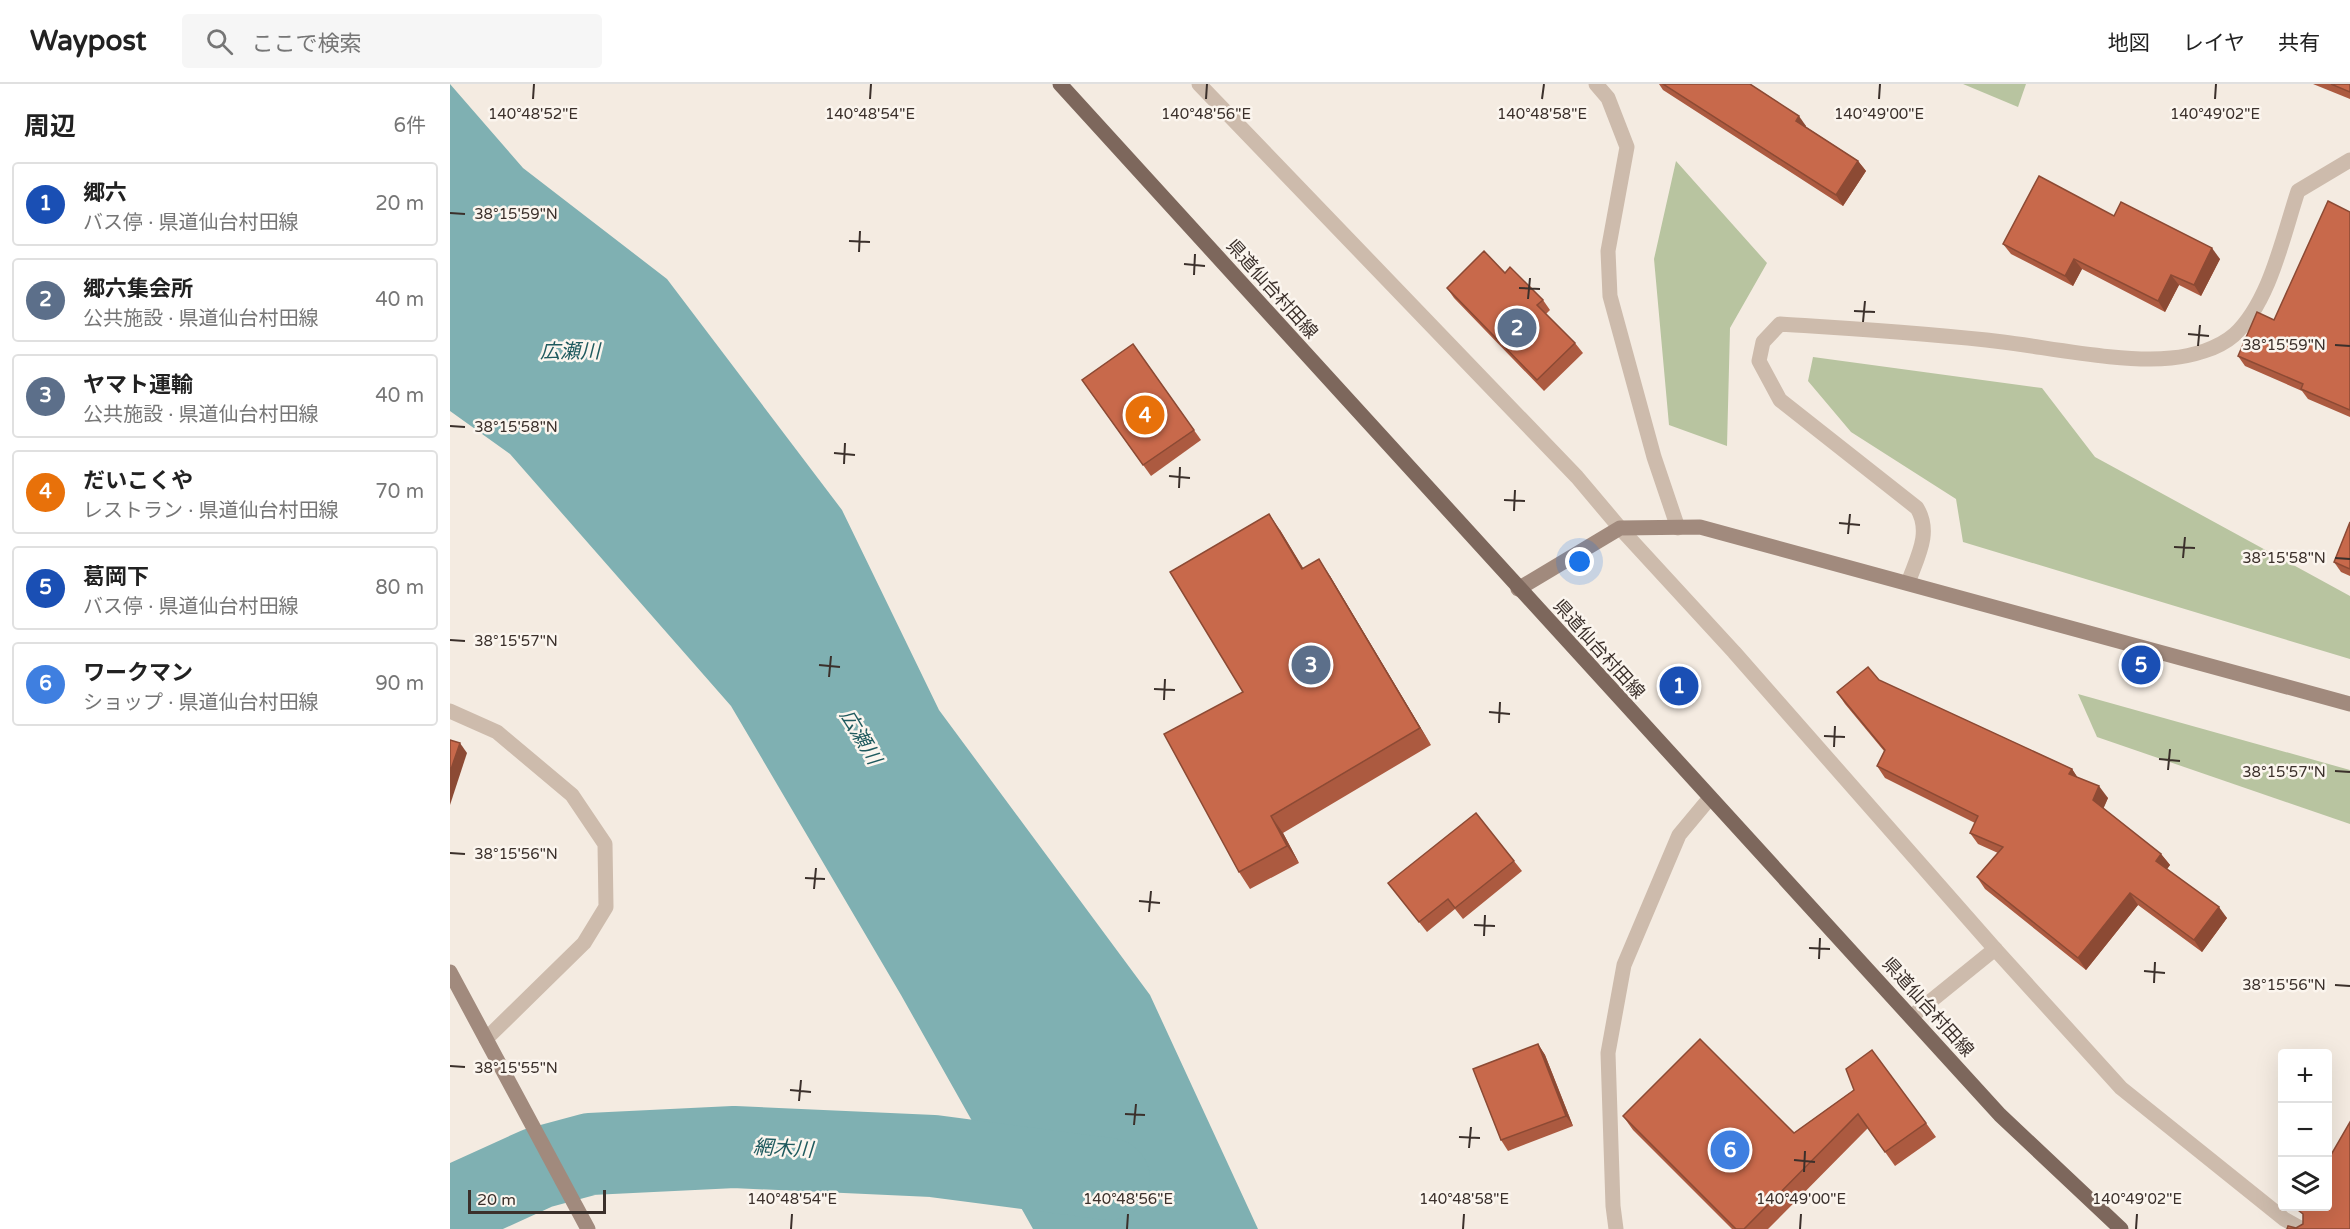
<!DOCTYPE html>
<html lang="ja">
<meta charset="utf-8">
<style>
body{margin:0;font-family:"Varela Round","Noto Sans JP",sans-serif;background:#f6f6f6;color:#222}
.controls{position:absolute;right:18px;bottom:18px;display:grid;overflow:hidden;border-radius:6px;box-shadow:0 6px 24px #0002}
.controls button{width:54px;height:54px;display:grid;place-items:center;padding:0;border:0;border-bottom:2px solid #e0e0e0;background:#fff;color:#222;font:30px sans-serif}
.scale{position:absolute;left:18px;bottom:15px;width:138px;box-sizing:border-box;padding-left:6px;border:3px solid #3b302b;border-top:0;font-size:16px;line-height:21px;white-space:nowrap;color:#3b302b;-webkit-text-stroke:4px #fbf5ee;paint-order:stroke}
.you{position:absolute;left:1130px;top:478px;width:21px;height:21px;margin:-15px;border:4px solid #fff;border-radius:50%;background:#1a73e8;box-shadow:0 0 0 9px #1a73e833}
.badge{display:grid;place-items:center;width:39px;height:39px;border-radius:50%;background:#b45309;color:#fff;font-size:20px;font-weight:700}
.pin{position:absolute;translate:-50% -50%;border:3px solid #fff;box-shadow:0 2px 6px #0006}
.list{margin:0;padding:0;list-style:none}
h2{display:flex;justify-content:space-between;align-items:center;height:78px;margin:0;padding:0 24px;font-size:26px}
h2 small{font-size:20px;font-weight:400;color:#767676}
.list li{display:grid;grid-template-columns:39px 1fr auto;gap:18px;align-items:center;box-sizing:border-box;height:84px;margin:0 12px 12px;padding:0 12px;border:2px solid #e0e0e0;border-radius:6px}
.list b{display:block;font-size:22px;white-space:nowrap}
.list p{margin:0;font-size:20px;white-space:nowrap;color:#767676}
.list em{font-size:20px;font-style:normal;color:#767676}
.icon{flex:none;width:33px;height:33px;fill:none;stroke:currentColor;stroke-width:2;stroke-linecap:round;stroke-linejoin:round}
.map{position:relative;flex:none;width:1900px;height:1145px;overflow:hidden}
header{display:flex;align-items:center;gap:36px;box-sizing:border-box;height:84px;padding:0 30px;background:#fff;border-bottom:2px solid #e0e0e0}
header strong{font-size:28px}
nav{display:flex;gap:33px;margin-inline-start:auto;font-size:21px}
.search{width:420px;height:54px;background:#f6f6f6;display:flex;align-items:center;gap:15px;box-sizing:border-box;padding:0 21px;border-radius:6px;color:#767676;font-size:22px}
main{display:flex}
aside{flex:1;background:#fff}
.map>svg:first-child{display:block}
</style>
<header>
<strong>Waypost</strong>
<div class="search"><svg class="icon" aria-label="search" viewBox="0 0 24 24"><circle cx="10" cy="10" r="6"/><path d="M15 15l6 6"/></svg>ここで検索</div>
<nav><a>地図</a><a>レイヤ</a><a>共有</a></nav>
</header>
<main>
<aside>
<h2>周辺<small>6件</small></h2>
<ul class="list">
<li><span class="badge" style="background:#1a4fb4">1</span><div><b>郷六</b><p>バス停 · 県道仙台村田線</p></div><em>20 m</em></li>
<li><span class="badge" style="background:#5c6f8a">2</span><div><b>郷六集会所</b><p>公共施設 · 県道仙台村田線</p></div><em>40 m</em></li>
<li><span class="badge" style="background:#5c6f8a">3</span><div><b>ヤマト運輸</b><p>公共施設 · 県道仙台村田線</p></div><em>40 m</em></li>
<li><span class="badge" style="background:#e8710a">4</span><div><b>だいこくや</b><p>レストラン · 県道仙台村田線</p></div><em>70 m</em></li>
<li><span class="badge" style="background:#1a4fb4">5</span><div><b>葛岡下</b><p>バス停 · 県道仙台村田線</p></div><em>80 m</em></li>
<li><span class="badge" style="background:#3f7fe0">6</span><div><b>ワークマン</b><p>ショップ · 県道仙台村田線</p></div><em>90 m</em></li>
</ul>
</aside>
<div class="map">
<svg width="1900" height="1145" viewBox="0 0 1900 1145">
<rect width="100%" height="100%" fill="#f4ebe1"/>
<g fill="#b8c4a0">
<path d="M 1513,0 L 1576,0 L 1568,23 Z"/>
<path d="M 1226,77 L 1317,179 L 1280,244 L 1277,362 L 1219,341 L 1204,175 Z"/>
<path d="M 1363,273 L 1592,304 L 1645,373 L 1900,512 L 1900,575 L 1513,458 L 1506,415 L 1401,348 L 1358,297 Z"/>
<path d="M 1628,610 L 1900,686 L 1900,740 L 1647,653 Z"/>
</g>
<path fill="#7fb0b2" d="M 0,0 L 73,84 L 217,195 L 392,426 L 489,626 L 700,911 L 808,1145 L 583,1145 L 451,911 L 281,622 L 60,370 L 0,327 Z"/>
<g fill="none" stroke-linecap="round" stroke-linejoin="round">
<path stroke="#7fb0b2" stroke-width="82" d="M 0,1124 L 88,1084 L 140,1070 L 284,1063 L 483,1072 L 659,1095"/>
<g stroke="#cdbbac" stroke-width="15">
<path d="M 1146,0 L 1158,14 L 1177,63 L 1158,167 L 1160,212 L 1204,373 L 1228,444"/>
<path d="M 1458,499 C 1467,473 1482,449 1467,424 L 1330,316 L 1309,277 L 1313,258 L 1330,240 C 1405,245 1479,249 1553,258 C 1601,264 1674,279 1721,274 C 1742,272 1768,265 1784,251 C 1820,218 1833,152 1848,107 L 1900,76"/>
<path d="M 1166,1145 L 1163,1122 L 1158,969 L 1174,881 L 1229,751 L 1259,715"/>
</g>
<g stroke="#cdbbac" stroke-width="15">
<path d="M 749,0 L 1127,393 L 1170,444 L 1284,568 L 1545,865 L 1671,1004 L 1834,1135 L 1852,1145"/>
<path d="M 0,627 L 47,648 L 122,711 L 155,760 L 156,823 L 134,859 L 36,955"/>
<path d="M 1461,933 L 1545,865"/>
</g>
<g stroke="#a18a7d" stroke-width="15">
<path d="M 1068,505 L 1170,444 L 1250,443 L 1900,620"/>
<path d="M 0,888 L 138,1145"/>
</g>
<path stroke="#7d675c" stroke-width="15" d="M 610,0 L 1550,1031 L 1671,1145"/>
</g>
<g fill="#ac5a40">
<path d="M 1209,0 L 1300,0 L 1356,42 L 1356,43 L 1408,77 L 1416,87 L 1393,122 L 1213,6 Z"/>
<path d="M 1863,0 L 1900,0 L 1900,15 Z"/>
<path d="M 1900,128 L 1900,333 L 1858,315 L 1852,307 L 1795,282 L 1788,272 L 1824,236 Z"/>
<path d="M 1664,132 L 1770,175 L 1751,212 L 1729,201 L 1715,228 L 1632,185 L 1623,202 L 1561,170 L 1553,160 Z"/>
<path d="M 1055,189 L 1093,216 L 1100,226 L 1096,230 L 1125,259 L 1133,269 L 1094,307 L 1004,214 L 997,204 Z"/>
<path d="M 683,260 L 751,356 L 701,392 L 632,296 Z"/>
<path d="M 1900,438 L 1900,492 L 1891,488 L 1884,478 Z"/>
<path d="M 830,446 L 853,484 L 880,492 L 981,661 L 833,749 L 849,779 L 800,805 L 789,788 Z"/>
<path d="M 1429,596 L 1622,685 L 1627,693 L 1658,714 L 1653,724 L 1711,770 L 1720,781 L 1717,785 L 1777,834 L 1752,868 L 1688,821 L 1636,886 L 1535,805 L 1527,793 L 1548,769 L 1528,760 L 1520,749 L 1525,739 L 1435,694 L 1427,682 L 1434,667 L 1395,620 L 1387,608 Z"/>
<path d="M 1064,777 L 1072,787 L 1013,835 L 1005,825 L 977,848 L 938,799 Z"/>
<path d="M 1088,960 L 1095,971 L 1123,1042 L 1058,1067 L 1051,1056 Z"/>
<path d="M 1404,1006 L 1476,1039 L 1486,1053 L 1445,1082 L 1418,1044 L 1318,1145 L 1282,1145 L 1183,1046 L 1173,1032 L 1344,1049 Z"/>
</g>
<g fill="#8c4a34">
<path d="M 1349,32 L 1356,42 L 1353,47 L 1346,37 Z"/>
<path d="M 1408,77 L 1416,87 L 1393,122 L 1386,111 Z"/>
<path d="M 1762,164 L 1770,175 L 1751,212 L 1744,201 Z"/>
<path d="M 1624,175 L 1632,185 L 1623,202 L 1615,192 Z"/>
<path d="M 1721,191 L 1729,201 L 1715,228 L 1708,217 Z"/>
<path d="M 819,430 L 830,446 L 864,502 L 852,485 Z"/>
<path d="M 869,475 L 880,492 L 981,661 L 970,644 Z"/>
<path d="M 10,659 L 17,669 L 0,721 L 0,688 Z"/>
<path d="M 1622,685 L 1630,697 L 1619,690 Z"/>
<path d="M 1649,702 L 1658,714 L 1652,728 L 1643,716 Z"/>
<path d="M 821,732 L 833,749 L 849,779 L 837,762 Z"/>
<path d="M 1711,770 L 1720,781 L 1714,789 L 1706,777 Z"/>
<path d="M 1680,809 L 1688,821 L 1636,886 L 1628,874 Z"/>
<path d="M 1769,823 L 1777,834 L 1752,868 L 1744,856 Z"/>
<path d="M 1088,960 L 1095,971 L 1123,1042 L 1116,1032 Z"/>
</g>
<g fill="#c8694b" stroke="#8c4a34" stroke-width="1.5">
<path d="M 1213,0 L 1300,0 L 1349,32 L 1346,37 L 1408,77 L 1386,111 Z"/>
<path d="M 1881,0 L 1900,0 L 1900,8 Z"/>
<path d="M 1589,92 L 1664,132 L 1671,118 L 1762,164 L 1744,201 L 1721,191 L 1708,217 L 1624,175 L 1615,192 L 1553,160 Z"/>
<path d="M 1878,117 L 1900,128 L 1900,326 L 1851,305 L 1853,300 L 1788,272 L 1807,228 L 1824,236 Z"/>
<path d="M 1034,167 L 1055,189 L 1060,183 L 1093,216 L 1087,221 L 1125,259 L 1087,296 L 997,204 Z"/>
<path d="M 683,260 L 744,346 L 693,381 L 632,296 Z"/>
<path d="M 819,430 L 852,485 L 869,475 L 970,644 L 821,732 L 837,762 L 789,788 L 714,650 L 793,608 L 720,488 Z"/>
<path d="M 1900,438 L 1900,485 L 1884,478 Z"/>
<path d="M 1418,583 L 1429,596 L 1622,685 L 1619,690 L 1649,702 L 1643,716 L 1711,770 L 1706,777 L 1769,823 L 1744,856 L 1680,809 L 1628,874 L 1527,793 L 1553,763 L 1520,749 L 1528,732 L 1427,682 L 1435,666 L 1387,608 Z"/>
<path d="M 0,656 L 10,659 L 0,688 Z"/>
<path d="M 1026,729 L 1064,777 L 1005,824 L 998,815 L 969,838 L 938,799 Z"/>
<path d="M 1250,955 L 1344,1049 L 1404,1006 L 1396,985 L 1422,966 L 1476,1039 L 1435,1068 L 1408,1030 L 1294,1145 L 1286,1145 L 1173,1032 Z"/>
<path d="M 1088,960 L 1116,1032 L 1051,1056 L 1023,985 Z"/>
<path d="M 1900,1038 L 1900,1145 L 1837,1145 L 1838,1142 L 1846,1144 L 1853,1140 L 1853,1130 L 1848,1126 L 1850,1122 L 1878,1122 L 1878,1076 Z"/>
</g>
<path fill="none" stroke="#3b302b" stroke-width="2" d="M 83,15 L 84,0M 420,15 L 421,0M 756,15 L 757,0M 1092,15 L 1094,0M 1429,15 L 1430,0M 1765,15 L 1766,0M 0,129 L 15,130M 399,157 L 420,158M 409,168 L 410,147M 734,180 L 755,182M 744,191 L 745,170M 1069,204 L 1090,205M 1078,215 L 1080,194M 1404,227 L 1425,228M 1413,238 L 1415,217M 1738,250 L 1759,252M 1885,261 L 1900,262M 1748,262 L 1750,241M 0,342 L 15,343M 384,369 L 405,371M 394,380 L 395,359M 719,392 L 740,394M 729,404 L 730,383M 1054,416 L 1075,417M 1064,427 L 1065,406M 1389,439 L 1410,441M 1398,450 L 1400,430M 1724,463 L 1745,464M 1733,474 L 1735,453M 1885,474 L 1900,475M 0,556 L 15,557M 369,581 L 390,583M 379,593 L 381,572M 704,605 L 725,606M 714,616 L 715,595M 1039,628 L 1060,630M 1049,639 L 1050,618M 1374,652 L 1395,653M 1384,663 L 1385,642M 1709,675 L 1730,677M 1718,686 L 1720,665M 1885,687 L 1900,688M 0,769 L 15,770M 355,794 L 375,795M 364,805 L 366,784M 689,817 L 710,819M 699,828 L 701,807M 1024,841 L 1045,842M 1034,852 L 1035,831M 1359,864 L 1380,865M 1369,875 L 1370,854M 1694,887 L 1715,889M 1704,899 L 1705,878M 1885,901 L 1900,902M 0,982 L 15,983M 340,1006 L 361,1008M 349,1017 L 351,996M 675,1030 L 695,1031M 684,1041 L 686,1020M 1009,1053 L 1030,1054M 1019,1064 L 1021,1043M 1344,1076 L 1365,1078M 1354,1088 L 1355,1067M 341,1145 L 342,1130M 677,1145 L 678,1130M 1013,1145 L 1014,1130M 1350,1145 L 1351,1130M 1686,1145 L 1687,1130"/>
<g text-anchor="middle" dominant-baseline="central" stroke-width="5" stroke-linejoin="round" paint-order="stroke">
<g font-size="18" fill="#3b302b" stroke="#fbf5ee">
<text transform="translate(822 205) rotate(48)">県道仙台村田線</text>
<text transform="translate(1149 565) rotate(48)">県道仙台村田線</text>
<text transform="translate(1478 923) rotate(48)">県道仙台村田線</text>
</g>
<g font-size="20" font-style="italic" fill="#1f5a5e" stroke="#fbf5ee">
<text x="120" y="268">広瀬川</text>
<text transform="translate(410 653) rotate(59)">広瀬川</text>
<text transform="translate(333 1065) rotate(3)">網木川</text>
</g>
</g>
<g font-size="15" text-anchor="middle" fill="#3b302b" stroke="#fbf5ee" stroke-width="5" stroke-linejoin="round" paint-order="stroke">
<text x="83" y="35">140°48'52"E</text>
<text x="420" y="35">140°48'54"E</text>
<text x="756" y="35">140°48'56"E</text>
<text x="1092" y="35">140°48'58"E</text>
<text x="1429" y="35">140°49'00"E</text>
<text x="1765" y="35">140°49'02"E</text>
<text x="66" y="135">38°15'59"N</text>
<text x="1834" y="266">38°15'59"N</text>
<text x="66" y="348">38°15'58"N</text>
<text x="1834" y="479">38°15'58"N</text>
<text x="66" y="562">38°15'57"N</text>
<text x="1834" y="693">38°15'57"N</text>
<text x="66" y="775">38°15'56"N</text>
<text x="1834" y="906">38°15'56"N</text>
<text x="66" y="989">38°15'55"N</text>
<text x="342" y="1120">140°48'54"E</text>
<text x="678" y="1120">140°48'56"E</text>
<text x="1014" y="1120">140°48'58"E</text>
<text x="1351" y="1120">140°49'00"E</text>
<text x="1687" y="1120">140°49'02"E</text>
</g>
</svg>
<div class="controls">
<button>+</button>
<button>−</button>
<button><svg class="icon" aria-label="layers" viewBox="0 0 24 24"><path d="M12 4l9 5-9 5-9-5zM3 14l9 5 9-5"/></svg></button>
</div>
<div class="scale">20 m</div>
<div class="you"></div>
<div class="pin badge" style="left:1229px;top:602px;background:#1a4fb4">1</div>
<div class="pin badge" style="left:1067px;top:244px;background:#5c6f8a">2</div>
<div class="pin badge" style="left:861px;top:581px;background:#5c6f8a">3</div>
<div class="pin badge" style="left:695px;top:331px;background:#e8710a">4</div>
<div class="pin badge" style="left:1691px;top:581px;background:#1a4fb4">5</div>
<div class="pin badge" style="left:1280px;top:1066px;background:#3f7fe0">6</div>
</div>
</main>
